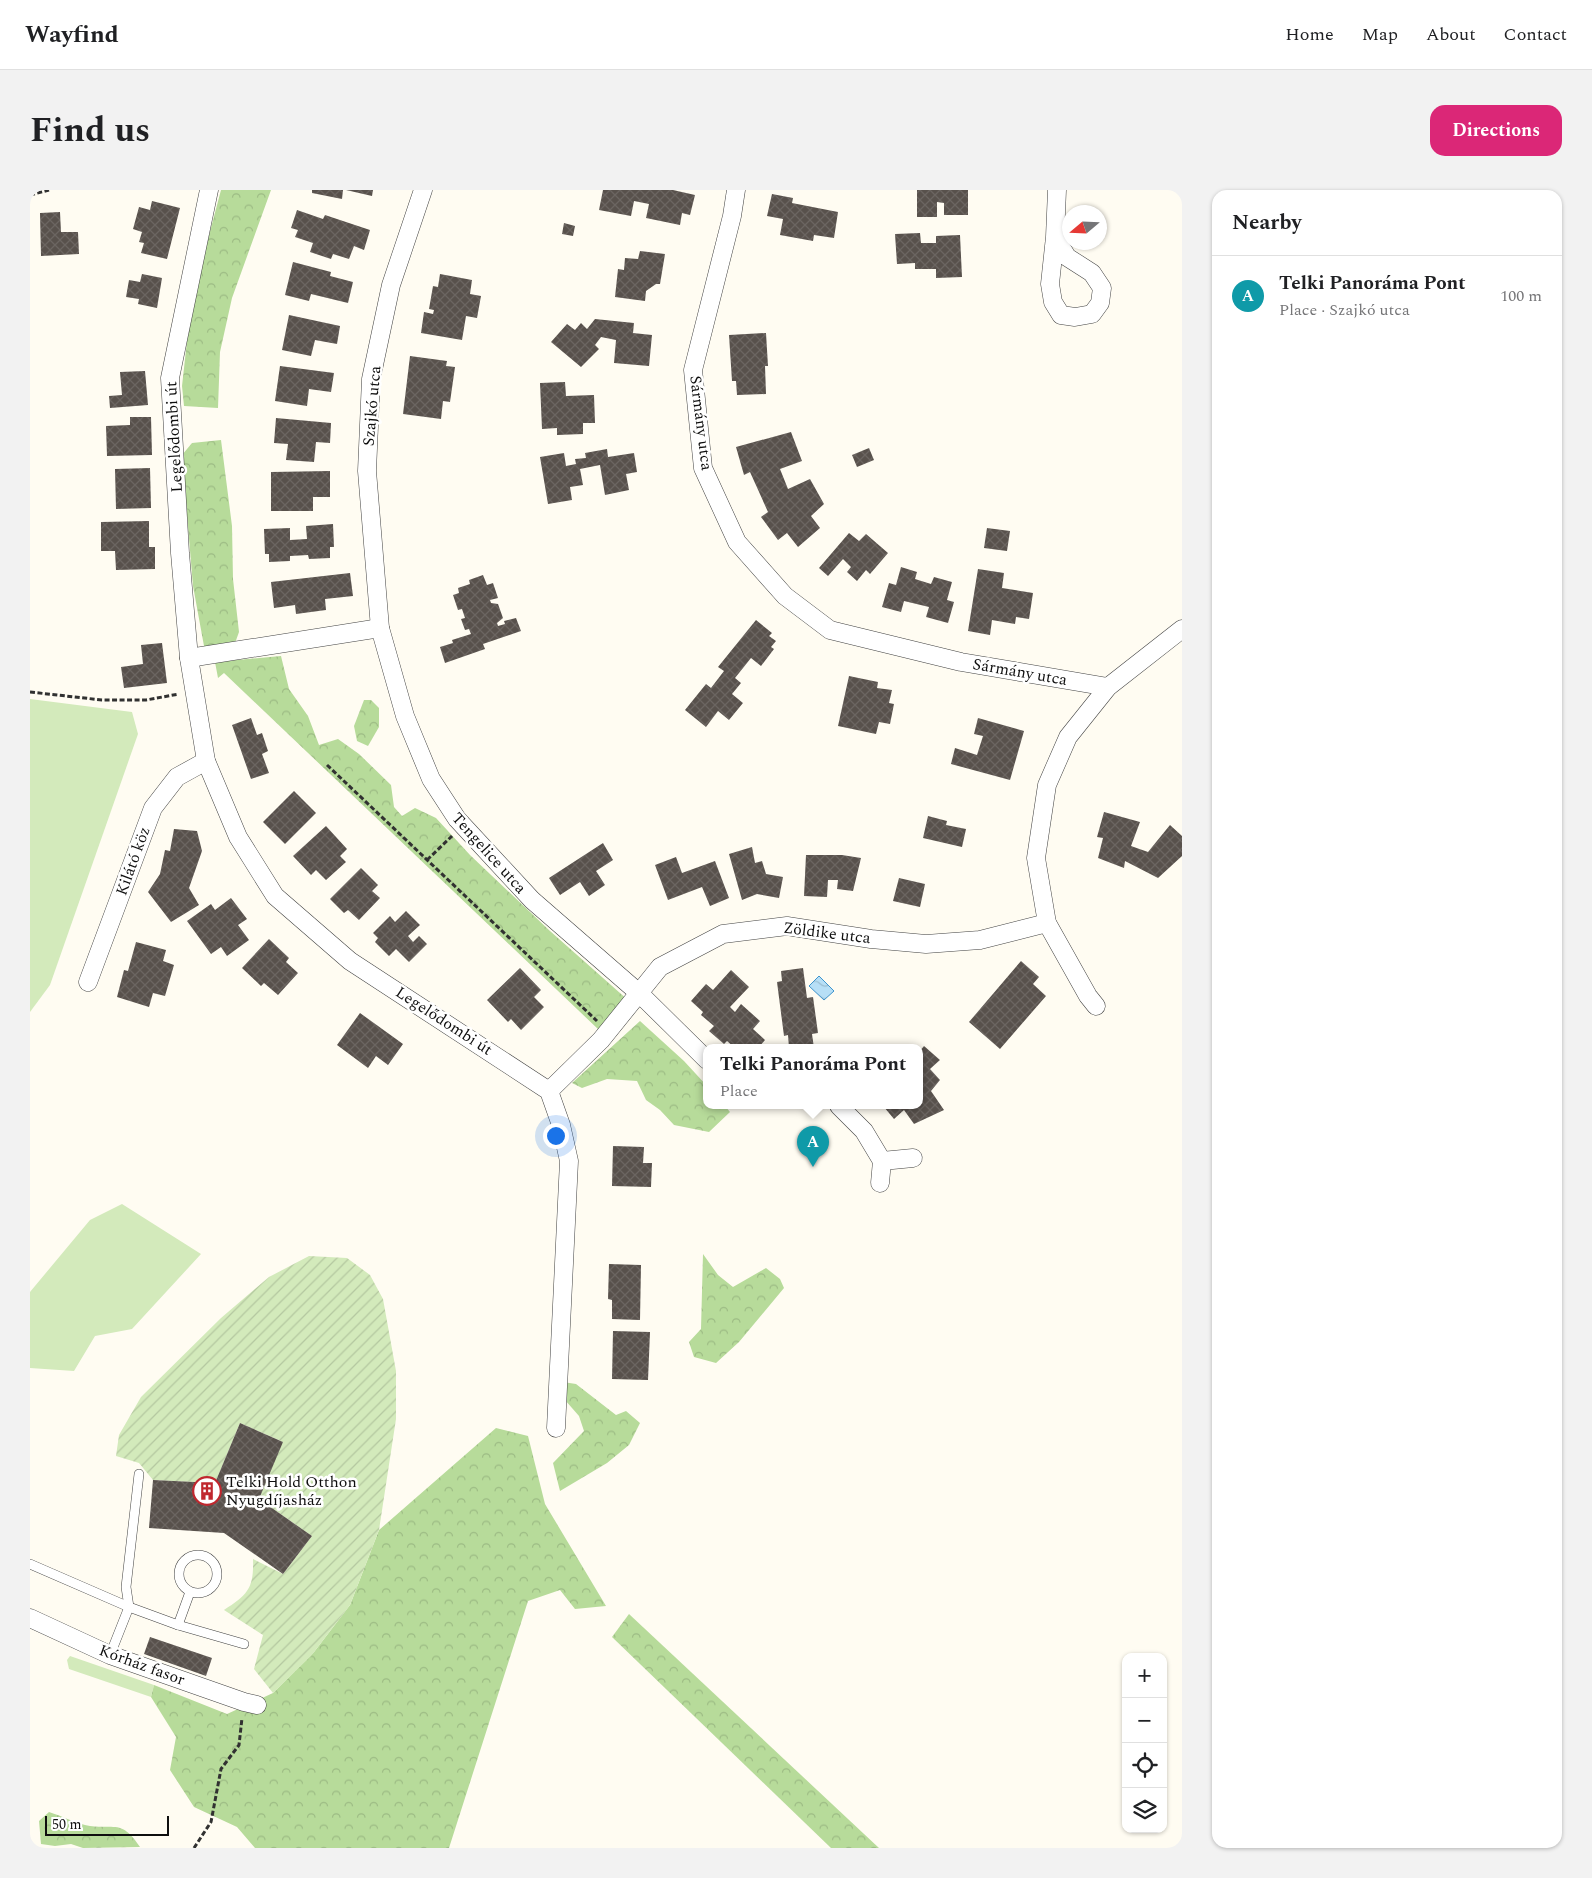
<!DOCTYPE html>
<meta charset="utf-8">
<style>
body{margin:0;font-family:Spectral,serif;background:#f2f2f2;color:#202124}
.controls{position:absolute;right:15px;bottom:15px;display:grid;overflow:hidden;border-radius:10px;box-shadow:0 1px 4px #0004}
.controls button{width:45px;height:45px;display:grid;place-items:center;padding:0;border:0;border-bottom:1px solid #e0e0e0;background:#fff;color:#202124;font:25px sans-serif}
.compass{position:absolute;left:1032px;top:15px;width:45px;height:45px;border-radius:50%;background:#fff;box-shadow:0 1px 4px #0004;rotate:251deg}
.scale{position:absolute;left:15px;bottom:12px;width:124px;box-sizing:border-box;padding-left:5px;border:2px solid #0f0f0f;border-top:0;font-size:14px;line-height:18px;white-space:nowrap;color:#0f0f0f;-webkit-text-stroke:4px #fff;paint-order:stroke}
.you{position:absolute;left:525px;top:945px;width:18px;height:18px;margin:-12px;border:4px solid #fff;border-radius:50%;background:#1a73e8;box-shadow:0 0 0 8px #1a73e833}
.badge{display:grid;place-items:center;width:32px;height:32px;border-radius:50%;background:#db2777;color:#fff;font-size:16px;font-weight:700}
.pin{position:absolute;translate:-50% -41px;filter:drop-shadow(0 1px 2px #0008)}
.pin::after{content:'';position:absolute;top:26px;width:18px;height:15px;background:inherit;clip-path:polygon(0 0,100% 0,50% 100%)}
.popup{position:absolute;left:673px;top:854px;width:220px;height:65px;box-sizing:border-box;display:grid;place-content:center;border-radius:10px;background:#fff;filter:drop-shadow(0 1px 4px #0005);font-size:16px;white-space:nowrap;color:#757577}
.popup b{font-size:19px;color:#202124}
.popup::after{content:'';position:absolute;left:50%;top:100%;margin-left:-10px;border:10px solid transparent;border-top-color:#fff}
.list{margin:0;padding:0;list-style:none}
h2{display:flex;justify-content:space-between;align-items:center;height:65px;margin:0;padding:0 20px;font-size:21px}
h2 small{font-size:16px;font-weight:400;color:#757577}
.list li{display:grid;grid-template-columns:32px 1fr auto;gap:15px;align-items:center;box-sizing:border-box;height:80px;padding:0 20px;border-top:1px solid #e0e0e0}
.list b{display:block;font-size:19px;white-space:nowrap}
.list p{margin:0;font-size:16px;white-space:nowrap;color:#757577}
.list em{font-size:16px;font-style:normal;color:#757577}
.icon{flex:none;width:28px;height:28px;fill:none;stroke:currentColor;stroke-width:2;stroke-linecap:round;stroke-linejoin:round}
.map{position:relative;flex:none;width:1152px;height:1658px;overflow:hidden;border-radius:15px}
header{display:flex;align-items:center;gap:30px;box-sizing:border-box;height:70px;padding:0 25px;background:#fff;border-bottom:1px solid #e0e0e0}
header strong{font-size:24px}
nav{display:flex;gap:28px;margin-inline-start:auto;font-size:18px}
.intro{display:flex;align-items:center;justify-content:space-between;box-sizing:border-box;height:120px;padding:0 30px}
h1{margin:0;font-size:35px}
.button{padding:12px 22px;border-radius:15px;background:#db2777;color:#fff;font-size:18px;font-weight:700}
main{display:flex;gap:30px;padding:0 30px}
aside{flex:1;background:#fff;border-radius:15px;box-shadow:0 1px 4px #0004}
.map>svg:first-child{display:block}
</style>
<header>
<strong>Wayfind</strong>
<nav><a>Home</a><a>Map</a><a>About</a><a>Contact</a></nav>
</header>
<div class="intro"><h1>Find us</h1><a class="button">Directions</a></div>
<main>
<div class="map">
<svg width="1152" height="1658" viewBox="0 0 1152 1658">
<defs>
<pattern id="forest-crowns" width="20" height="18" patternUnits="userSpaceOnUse" patternTransform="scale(1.25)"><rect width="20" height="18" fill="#b7db9a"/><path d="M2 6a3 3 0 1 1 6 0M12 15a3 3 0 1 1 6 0" fill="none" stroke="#9cbb84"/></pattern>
<pattern id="garden-furrows" width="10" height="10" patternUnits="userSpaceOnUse" patternTransform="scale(1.25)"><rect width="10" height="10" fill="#d3eabb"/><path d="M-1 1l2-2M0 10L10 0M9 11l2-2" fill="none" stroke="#b4c8a0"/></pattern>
<pattern id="water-waves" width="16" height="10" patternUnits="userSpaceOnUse" patternTransform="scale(1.25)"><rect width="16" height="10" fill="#b7dff6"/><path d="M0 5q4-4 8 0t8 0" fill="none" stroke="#9cbed2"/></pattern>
<pattern id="building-cross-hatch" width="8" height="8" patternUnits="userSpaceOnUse" patternTransform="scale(1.25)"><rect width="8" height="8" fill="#58514c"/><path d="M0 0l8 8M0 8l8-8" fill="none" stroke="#6b6561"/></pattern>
</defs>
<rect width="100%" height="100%" fill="#fffcf2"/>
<g fill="#d3eabb">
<path d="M 0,509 L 102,522 L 108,544 L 20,795 L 0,822 Z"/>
<path d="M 92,1014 L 171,1064 L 102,1139 L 65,1146 L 44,1181 L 0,1178 L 0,1102 L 60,1030 Z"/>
<path d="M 40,1466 L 124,1495 L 121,1507 L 39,1479 L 37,1470 Z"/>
</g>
<g fill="url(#forest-crowns)">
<path d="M 191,0 L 241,0 L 202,108 L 190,162 L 188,218 L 154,216 L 152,196 L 157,151 L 170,79 Z"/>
<path d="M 191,250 L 202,336 L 203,389 L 209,442 L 204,456 L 174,456 L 163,396 L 152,265 L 162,253 Z"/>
<path d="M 251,466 L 259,499 L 278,526 L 289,555 L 308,549 L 329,564 L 361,595 L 364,617 L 372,626 L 385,618 L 406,628 L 440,665 L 520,741 L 599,811 L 569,840 L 194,483 L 188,488 L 185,472 Z"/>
<path d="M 334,510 L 341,510 L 349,518 L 349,537 L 338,556 L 327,551 L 324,536 Z"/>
<path d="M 610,831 L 654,871 L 677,896 L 677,916 L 695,916 L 700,922 L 679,942 L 644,935 L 630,920 L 616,910 L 607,891 L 577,889 L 552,898 L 542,893 Z"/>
<path d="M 673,1064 L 688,1085 L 703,1097 L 736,1078 L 750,1089 L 754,1098 L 709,1152 L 686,1173 L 664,1167 L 659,1152 L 671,1139 Z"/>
<path d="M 533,1192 L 546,1194 L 586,1225 L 596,1221 L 610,1233 L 599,1255 L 577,1273 L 530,1301 L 523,1273 L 554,1241 L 549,1226 L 535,1210 Z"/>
<path d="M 466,1238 L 498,1246 L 515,1314 L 576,1416 L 545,1419 L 530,1400 L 498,1411 L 419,1658 L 225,1658 L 207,1637 L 164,1617 L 140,1580 L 146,1547 L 121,1507 L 124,1495 L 197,1524 L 243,1503 L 284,1462 L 320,1415 L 349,1340 Z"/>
<path d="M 599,1424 L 849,1658 L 801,1658 L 582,1447 Z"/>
<path d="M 19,1622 C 32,1626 47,1634 60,1636 C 86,1639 92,1630 110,1657 L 53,1658 L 41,1654 L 25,1656 L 11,1654 L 9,1631 Z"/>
</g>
<path fill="url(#garden-furrows)" d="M 279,1066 L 317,1068 L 340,1085 L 353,1109 L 366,1181 L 366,1229 L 349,1340 L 320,1415 L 281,1466 L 243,1503 L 224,1479 L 233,1445 L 194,1420 C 218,1405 224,1398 223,1369 L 253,1384 L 282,1346 L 229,1309 L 251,1251 L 210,1233 L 185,1293 L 123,1290 L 109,1273 L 86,1266 L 89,1245 L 111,1207 L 191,1128 L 239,1087 Z"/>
<path fill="url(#water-waves)" stroke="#3e94cd" d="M 789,786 L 804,801 L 794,810 L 779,796 Z"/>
<g fill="url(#building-cross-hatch)">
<path d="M 282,0 L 313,0 L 312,9 L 282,3 Z"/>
<path d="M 316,0 L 343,0 L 342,6 Z"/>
<path d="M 573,0 L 643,0 L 665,5 L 660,25 L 652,23 L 650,35 L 616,28 L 619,14 L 604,11 L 601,26 L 569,20 Z"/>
<path d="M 887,0 L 938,0 L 938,25 L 914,25 L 914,13 L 907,12 L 907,27 L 887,27 Z"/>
<path d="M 742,4 L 763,8 L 762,13 L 808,22 L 804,48 L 784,45 L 783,51 L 750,45 L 753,29 L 737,26 Z"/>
<path d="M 122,11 L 150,18 L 137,69 L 111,63 L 114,53 L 109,52 L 112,42 L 103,39 L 109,17 L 120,20 Z"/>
<path d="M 267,20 L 293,29 L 295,25 L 340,40 L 334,60 L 324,56 L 319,69 L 303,64 L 301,69 L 280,62 L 283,53 L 265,47 L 268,40 L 261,38 Z"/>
<path d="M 30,22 L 31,42 L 48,42 L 49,64 L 11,66 L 10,23 Z"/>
<path d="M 534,33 L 545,36 L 543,46 L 532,44 Z"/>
<path d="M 890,43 L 891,53 L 906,53 L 906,46 L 930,45 L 932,87 L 906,88 L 906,79 L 885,79 L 885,73 L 867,74 L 865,44 Z"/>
<path d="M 610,61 L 635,64 L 630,94 L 626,94 L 616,101 L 615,111 L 585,107 L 588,79 L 594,80 L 595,68 L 608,69 Z"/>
<path d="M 263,72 L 301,82 L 300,86 L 323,92 L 318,113 L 281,104 L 279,111 L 255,105 Z"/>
<path d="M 112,84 L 132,88 L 127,118 L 108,114 L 109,109 L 96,107 L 99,90 L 110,92 Z"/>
<path d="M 410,84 L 442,90 L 440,104 L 451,106 L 447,128 L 436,126 L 432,150 L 391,143 L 394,122 L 403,124 L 404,120 L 399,119 L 403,96 L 408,97 Z"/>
<path d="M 259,125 L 310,136 L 307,154 L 285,150 L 281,166 L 252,160 Z"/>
<path d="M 565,129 L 604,133 L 603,143 L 622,145 L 619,176 L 584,173 L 586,150 L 571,147 L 565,155 L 569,159 L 551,177 L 521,152 L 537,134 L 545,140 L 551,133 L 557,139 Z"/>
<path d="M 736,143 L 738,176 L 735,176 L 736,204 L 707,205 L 706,191 L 702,191 L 699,145 Z"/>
<path d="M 380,166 L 417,171 L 416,176 L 425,177 L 420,212 L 413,211 L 411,229 L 373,224 Z"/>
<path d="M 250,176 L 304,183 L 301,202 L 279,199 L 277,216 L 245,211 Z"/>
<path d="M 115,181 L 118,215 L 80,218 L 79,206 L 92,205 L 90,182 Z"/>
<path d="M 535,192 L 536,206 L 564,205 L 565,233 L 553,233 L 553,244 L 527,245 L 527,238 L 512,239 L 510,193 Z"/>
<path d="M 100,227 L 121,227 L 122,265 L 77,266 L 76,236 L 100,235 Z"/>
<path d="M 246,228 L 301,233 L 300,253 L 286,252 L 284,272 L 256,270 L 258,254 L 244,253 Z"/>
<path d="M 761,242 L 772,271 L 750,279 L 758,299 L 780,289 L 794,314 L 781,326 L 790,338 L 768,357 L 757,343 L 748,350 L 731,327 L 738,322 L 720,282 L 714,285 L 706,257 Z"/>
<path d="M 839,258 L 844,270 L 827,277 L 822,265 Z"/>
<path d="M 577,259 L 578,267 L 604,263 L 607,282 L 596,284 L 599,300 L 575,305 L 570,275 L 550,279 L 553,295 L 540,297 L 542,310 L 518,314 L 510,267 L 534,263 L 536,276 L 546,274 L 545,269 L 556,268 L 555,263 Z"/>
<path d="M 120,278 L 121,318 L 86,319 L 85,279 Z"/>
<path d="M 300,281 L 300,307 L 283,307 L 283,321 L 241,321 L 241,282 Z"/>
<path d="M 119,331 L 119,357 L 125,357 L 125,379 L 86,380 L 85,361 L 71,361 L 71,332 Z"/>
<path d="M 303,334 L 304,357 L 300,357 L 300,368 L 279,369 L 278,365 L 260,366 L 260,371 L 239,372 L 239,364 L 235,364 L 234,339 L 260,338 L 260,350 L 277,349 L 276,336 Z"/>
<path d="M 957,338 L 980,341 L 977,361 L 954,358 Z"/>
<path d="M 819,343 L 829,351 L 836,344 L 858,363 L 840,384 L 836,380 L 827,391 L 817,382 L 821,377 L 813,369 L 798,386 L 789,378 Z"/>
<path d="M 871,377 L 887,382 L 885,389 L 901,394 L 904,387 L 922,392 L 917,410 L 924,412 L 918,433 L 896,427 L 899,417 L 874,411 L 871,422 L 852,417 L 859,393 L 866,395 Z"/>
<path d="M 948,379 L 974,383 L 972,398 L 1003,403 L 999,429 L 986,427 L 985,434 L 962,430 L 960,445 L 938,441 Z"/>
<path d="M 320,383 L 323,406 L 295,409 L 296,420 L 266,424 L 265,415 L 244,418 L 241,392 Z"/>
<path d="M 453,385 L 457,395 L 463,393 L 468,408 L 460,410 L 461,413 L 468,414 L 473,428 L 467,433 L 468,436 L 475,434 L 474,431 L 486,428 L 491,441 L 453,454 L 455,459 L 415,473 L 410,457 L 423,453 L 422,450 L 441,444 L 439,439 L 435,440 L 431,429 L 435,428 L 432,419 L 428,420 L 423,405 L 429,403 L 428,398 L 440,394 L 439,390 Z"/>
<path d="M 726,430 L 742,443 L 739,446 L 746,451 L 741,457 L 744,459 L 731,476 L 721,468 L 705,488 L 711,493 L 702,504 L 713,513 L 699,530 L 688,521 L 676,537 L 655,520 L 676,494 L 681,498 L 694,481 L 688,477 Z"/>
<path d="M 132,453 L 137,493 L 94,498 L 91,477 L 113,474 L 111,455 Z"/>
<path d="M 819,486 L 848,492 L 847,498 L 862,500 L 859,513 L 864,514 L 860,534 L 849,532 L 846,544 L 808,536 Z"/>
<path d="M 221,528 L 227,545 L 232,543 L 238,561 L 232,564 L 239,583 L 221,589 L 202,535 Z"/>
<path d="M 948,528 L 994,541 L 980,590 L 921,574 L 925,558 L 947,565 L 953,546 L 944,544 Z"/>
<path d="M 264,601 L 286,623 L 255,654 L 233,632 Z"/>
<path d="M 1074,622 L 1110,632 L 1101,656 L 1118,662 L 1140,635 L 1152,646 L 1152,666 L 1128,688 L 1095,671 L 1094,678 L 1068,668 L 1073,648 L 1067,647 Z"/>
<path d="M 898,626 L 917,631 L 916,635 L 936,639 L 932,657 L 893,648 Z"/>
<path d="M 296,636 L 317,659 L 310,666 L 316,672 L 296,690 L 286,680 L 281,685 L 263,666 Z"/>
<path d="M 144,639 L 167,641 L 172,661 L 159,698 L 169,715 L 141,732 L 118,702 L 130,684 L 135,660 L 140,661 Z"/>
<path d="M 573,653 L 583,670 L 566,681 L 575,695 L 559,706 L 550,692 L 530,705 L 519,688 Z"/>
<path d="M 722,657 L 725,673 L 732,671 L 736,684 L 753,687 L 749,708 L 727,704 L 712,710 L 699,664 Z"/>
<path d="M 776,665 L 812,665 L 831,668 L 823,701 L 807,699 L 808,690 L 798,690 L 797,707 L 774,706 Z"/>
<path d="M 646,667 L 652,683 L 685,671 L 699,708 L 680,716 L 672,697 L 638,710 L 625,675 Z"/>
<path d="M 331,678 L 348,695 L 342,701 L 350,708 L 329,730 L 318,720 L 314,723 L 300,709 Z"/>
<path d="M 869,688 L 895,694 L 890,717 L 863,711 Z"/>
<path d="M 201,708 L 217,729 L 208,735 L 219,750 L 197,766 L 191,757 L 181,764 L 157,731 L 181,714 L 185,720 Z"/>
<path d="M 376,721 L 390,735 L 378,746 L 383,752 L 389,746 L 397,754 L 379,772 L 366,759 L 359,766 L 345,752 L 348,748 L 343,743 L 360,726 L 365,732 Z"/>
<path d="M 239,749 L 259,768 L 256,772 L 268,783 L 248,805 L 234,793 L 231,796 L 212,778 Z"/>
<path d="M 106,752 L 136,760 L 133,771 L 144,775 L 135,806 L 123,803 L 119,817 L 87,807 L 94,780 L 98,781 Z"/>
<path d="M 991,771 L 1009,787 L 1003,794 L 1016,806 L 970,859 L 939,832 Z"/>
<path d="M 490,778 L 511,800 L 504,807 L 514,817 L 491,840 L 481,829 L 478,832 L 457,810 Z"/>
<path d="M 773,778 L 777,808 L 783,807 L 788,843 L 782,844 L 784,858 L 759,858 L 758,845 L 754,846 L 747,792 L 752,791 L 751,781 Z"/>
<path d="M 701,780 L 719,797 L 700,817 L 705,822 L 711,814 L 730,831 L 723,839 L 735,850 L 728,858 L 705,858 L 697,851 L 694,854 L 679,841 L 684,836 L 671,825 L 673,822 L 661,811 L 676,794 L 683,800 Z"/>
<path d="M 330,823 L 373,854 L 358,875 L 346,866 L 338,878 L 307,855 Z"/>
<path d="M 894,856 L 910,870 L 900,879 L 910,890 L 901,901 L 914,920 L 884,934 L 874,920 L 864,929 L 854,917 L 856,916 L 889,916 L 889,862 Z"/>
<path d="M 583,956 L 614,957 L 613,973 L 622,973 L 621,997 L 582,996 Z"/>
<path d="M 579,1074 L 611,1075 L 610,1130 L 582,1129 L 582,1110 L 578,1109 Z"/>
<path d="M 583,1141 L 620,1142 L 618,1190 L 582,1189 Z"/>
<path d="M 210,1233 L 253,1252 L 229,1309 L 282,1346 L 253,1384 L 194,1343 L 119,1338 L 123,1290 L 185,1293 Z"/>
<path d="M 120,1447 L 182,1468 L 176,1486 L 114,1464 Z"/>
</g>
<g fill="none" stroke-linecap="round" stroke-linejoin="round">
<defs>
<g id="service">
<circle cx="168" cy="1384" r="19"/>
<path d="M 0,1374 L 99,1417 L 148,1435 L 214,1454"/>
<path d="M 148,1435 L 160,1402"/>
<path d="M 80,1465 L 99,1417 L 96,1397 L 109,1284"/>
</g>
<g id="minor">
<path d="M 179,0 L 140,188 L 150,363 L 159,468 L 176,571 L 208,647 L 245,706 L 320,771 L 519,901 L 531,935 L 539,971 L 526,1238"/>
<path d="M 393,0 L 361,95 L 341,189 L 337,281 L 350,438 L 375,526 L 401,589 L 427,629 L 502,710 L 610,804 L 677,870"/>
<path d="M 706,0 L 702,26 L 663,180 L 673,278 L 707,352 L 755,406 L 800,440 L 931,472 L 1078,497"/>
<path d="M 1025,47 L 1037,67 L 1062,83 L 1072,98 L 1070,113 L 1062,124 L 1045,127 L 1031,125 L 1023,112 L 1020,94 L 1025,47 L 1027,0"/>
<path d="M 159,468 L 350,438"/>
<path d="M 58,792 L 123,618 L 147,587 L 176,571"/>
<path d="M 1066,816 L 1058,806 L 1017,733 L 1006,668 L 1017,595 L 1038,547 L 1078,497 L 1152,439"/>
<path d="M 519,901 L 571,850 L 630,777 L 693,744 L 757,736 L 841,749 L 896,754 L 950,750 L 1017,733"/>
<path d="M 809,916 L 834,941 L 852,971 L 850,993"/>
<path d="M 852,971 L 883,968"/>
<path d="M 0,1428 L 80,1465 L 214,1512 L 227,1515"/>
</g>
</defs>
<use href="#service" stroke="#424242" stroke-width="10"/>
<use href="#minor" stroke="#424242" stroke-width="19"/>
<g stroke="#313131" stroke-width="3" stroke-dasharray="5 2.5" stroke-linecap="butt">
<path d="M 0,5 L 19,0"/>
<path d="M 0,502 L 72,510 L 116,510 L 149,504"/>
<path d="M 297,575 L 567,831"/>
<path d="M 397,670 L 422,646"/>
<path d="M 164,1658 L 181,1632 L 191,1579 L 209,1555 L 212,1528"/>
</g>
<use href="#service" stroke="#fff" stroke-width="9"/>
<use href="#minor" stroke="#fff" stroke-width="18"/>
</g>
<defs>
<symbol id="building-ring" viewBox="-11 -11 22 22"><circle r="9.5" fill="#fff" stroke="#c0272e" stroke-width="1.5"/><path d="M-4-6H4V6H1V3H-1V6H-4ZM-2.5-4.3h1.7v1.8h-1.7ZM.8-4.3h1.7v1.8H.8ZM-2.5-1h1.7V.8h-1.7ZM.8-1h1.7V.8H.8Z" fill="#c0272e"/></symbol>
</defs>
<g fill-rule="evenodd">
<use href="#building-ring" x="161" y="1285" width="32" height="32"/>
</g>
<g text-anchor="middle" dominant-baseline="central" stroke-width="5" stroke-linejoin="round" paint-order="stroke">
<g font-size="16" fill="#0f0f0f" stroke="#fff">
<text transform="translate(342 216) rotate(-85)">Szajkó utca</text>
<text transform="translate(671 233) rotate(83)">Sármány utca</text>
<text transform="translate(144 247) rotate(-93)">Legelődombi út</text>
<text transform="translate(990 482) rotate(10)">Sármány utca</text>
<text transform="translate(459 663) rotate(48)">Tengelice utca</text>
<text transform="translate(103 671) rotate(-70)">Kilátó köz</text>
<text transform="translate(797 743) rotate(7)">Zöldike utca</text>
<text transform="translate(414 831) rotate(33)">Legelődombi út</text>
<text transform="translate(112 1475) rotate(20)">Kórház fasor</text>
</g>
<g font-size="16" fill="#0f0f0f" stroke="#fff" text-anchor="start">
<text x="196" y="1292">Telki Hold Otthon<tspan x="196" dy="18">Nyugdíjasház</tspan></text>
</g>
</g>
</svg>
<div class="controls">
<button>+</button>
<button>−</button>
<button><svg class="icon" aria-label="locate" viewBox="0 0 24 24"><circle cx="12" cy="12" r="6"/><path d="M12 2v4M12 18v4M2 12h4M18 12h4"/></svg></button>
<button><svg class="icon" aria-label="layers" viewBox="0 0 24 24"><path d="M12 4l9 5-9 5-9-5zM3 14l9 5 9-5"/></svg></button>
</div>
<svg class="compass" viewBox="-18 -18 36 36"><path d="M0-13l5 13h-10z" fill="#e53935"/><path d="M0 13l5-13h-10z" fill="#757577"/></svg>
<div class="scale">50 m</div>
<div class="you"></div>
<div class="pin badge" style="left:783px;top:977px;background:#0f9aa8">A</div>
<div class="popup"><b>Telki Panoráma Pont</b>Place</div>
</div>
<aside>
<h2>Nearby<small></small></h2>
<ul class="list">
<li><span class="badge" style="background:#0f9aa8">A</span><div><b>Telki Panoráma Pont</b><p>Place · Szajkó utca</p></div><em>100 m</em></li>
</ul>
</aside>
</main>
